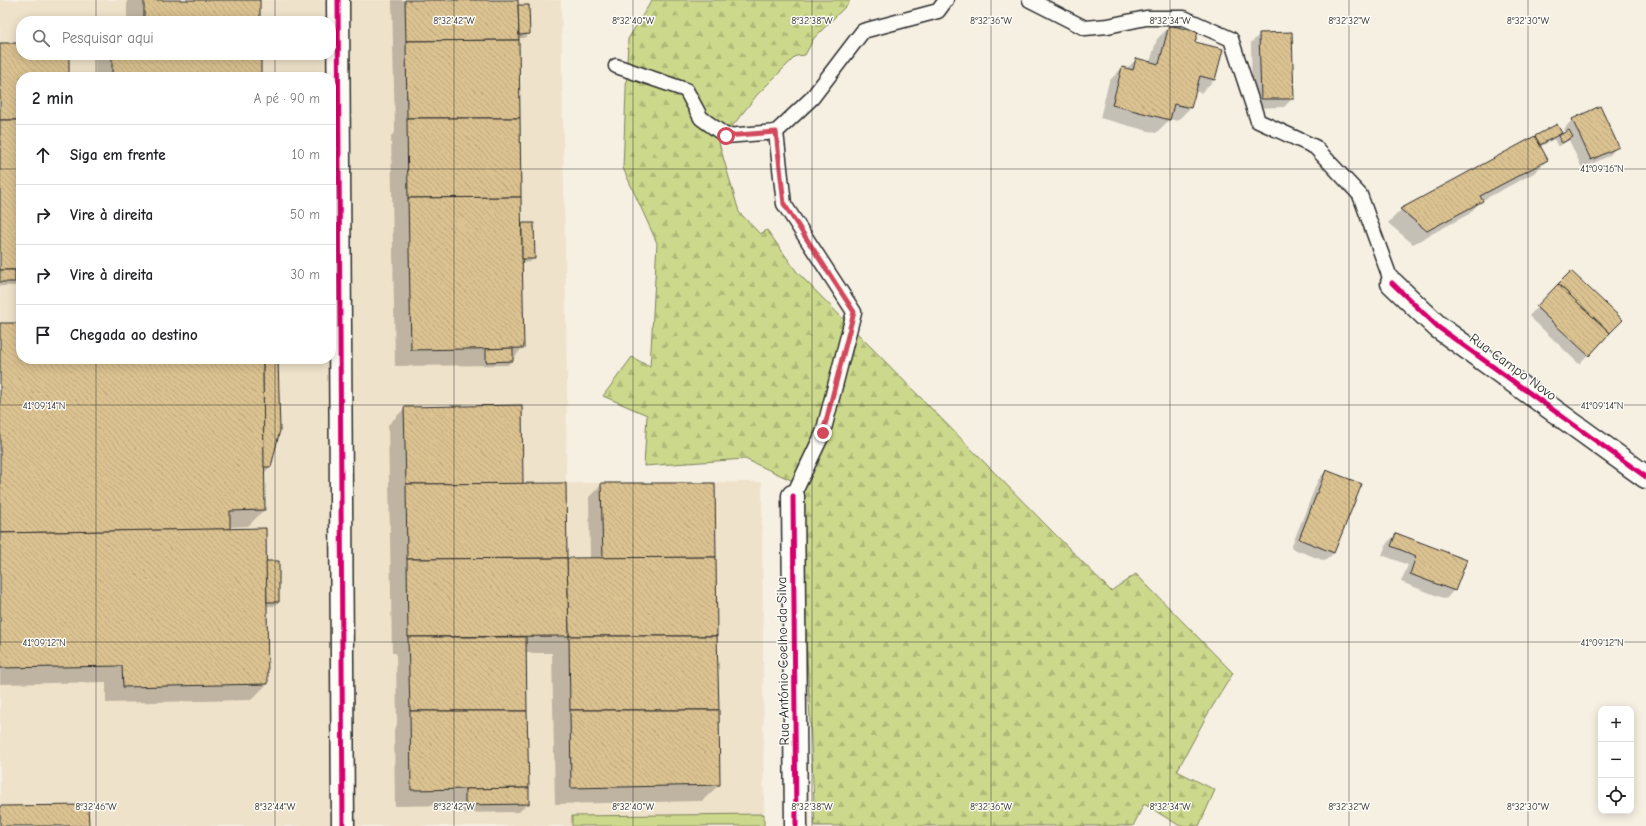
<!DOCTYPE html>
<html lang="pt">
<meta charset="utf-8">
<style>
body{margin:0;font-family:"Comic Neue",sans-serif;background:#f6f6f6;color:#202124}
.controls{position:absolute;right:12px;bottom:12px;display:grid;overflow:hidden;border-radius:8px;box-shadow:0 2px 10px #0003}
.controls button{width:36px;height:36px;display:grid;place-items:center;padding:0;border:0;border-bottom:1px solid #e0e0e0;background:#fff;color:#202124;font:20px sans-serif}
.stop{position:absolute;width:12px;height:12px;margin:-9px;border:3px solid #d1495b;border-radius:50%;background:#fff}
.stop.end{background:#d1495b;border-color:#fff;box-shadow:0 1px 4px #0008}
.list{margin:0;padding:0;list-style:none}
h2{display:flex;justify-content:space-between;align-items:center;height:52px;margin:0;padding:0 16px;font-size:17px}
h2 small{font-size:13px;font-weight:400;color:#757577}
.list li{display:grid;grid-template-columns:26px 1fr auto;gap:12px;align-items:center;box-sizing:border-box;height:60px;padding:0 16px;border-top:1px solid #e0e0e0}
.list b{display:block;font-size:15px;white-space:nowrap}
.list em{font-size:13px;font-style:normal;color:#757577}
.icon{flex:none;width:22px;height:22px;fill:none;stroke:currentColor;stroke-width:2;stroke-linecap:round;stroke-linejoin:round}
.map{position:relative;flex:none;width:1646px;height:826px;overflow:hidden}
.search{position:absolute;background:#fff;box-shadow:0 2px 10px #0003;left:16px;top:16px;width:320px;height:44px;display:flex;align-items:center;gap:10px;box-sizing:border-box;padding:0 14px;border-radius:16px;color:#757577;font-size:15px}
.panel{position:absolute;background:#fff;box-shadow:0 2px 10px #0003;left:16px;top:72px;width:320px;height:292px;border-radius:16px}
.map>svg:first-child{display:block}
</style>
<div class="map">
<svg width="1646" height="826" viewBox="0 0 1646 826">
<defs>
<pattern id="forest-firs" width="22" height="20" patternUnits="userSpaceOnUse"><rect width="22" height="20" fill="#ccd88b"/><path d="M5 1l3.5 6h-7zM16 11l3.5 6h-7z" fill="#afba78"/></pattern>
<pattern id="building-back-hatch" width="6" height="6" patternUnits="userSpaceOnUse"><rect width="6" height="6" fill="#dbc291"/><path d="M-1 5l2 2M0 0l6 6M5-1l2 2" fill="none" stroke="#bca77d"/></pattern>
</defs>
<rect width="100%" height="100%" fill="#f6f0e3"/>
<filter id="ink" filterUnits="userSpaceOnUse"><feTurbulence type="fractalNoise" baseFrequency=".025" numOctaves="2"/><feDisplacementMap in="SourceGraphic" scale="8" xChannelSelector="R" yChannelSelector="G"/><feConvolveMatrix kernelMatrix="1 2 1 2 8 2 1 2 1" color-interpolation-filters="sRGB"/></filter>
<g filter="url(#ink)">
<path fill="#eee2ca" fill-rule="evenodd" d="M 0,0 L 561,0 L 567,378 L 566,483 L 762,482 L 764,826 L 0,826 ZM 21,21 L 331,21 L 331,55 L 21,55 ZM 21,77 L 331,77 L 331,359 L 21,359 Z"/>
<path fill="#ccd88b" stroke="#7c825b" d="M 764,814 L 764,826 L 572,826 L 572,816 Z"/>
<path fill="url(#forest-firs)" stroke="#7c825b" d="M 652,0 L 849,0 L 849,3 L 814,38 L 805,55 L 796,56 L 757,95 L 719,143 L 739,212 L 760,234 L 767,230 L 797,272 L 1111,591 L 1136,574 L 1233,673 L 1206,717 L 1177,771 L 1215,790 L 1199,826 L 1180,826 L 1144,804 L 1133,826 L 815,826 L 799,486 L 792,479 L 791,480 L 745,459 L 644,466 L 647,415 L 603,396 L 632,357 L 650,367 L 657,243 L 623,168 L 628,39 Z"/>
<g fill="#0003">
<rect x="127" y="0" width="132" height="21"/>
<path d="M 392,0 L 517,0 L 517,6 L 529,34 L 524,38 L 518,38 L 521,226 L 522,224 L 534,258 L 530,262 L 522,263 L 523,347 L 508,365 L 395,366 L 391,136 L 395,132 Z"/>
<path d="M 1170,26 L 1194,43 L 1214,80 L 1201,93 L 1195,91 L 1190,108 L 1177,121 L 1170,119 L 1156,133 L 1100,118 L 1109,81 L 1122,68 L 1126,69 L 1137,59 L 1150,62 L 1157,39 Z"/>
<path d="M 1260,34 L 1293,98 L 1284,107 L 1252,108 L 1251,43 Z"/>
<path d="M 0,44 L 21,44 L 21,55 L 68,55 L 68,77 L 21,77 L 21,286 L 0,286 Z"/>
<path d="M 100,55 L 260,55 L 260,77 L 95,77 L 95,60 Z"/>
<path d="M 1572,120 L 1617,147 L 1609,156 L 1582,168 L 1569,140 L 1558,147 L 1554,139 L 1540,147 L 1547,160 L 1534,173 L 1481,201 L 1469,214 L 1413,244 L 1388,223 L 1401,210 L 1556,126 L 1561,135 L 1566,133 L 1564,129 Z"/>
<path d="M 1562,281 L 1621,320 L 1579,364 L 1529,316 Z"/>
<path d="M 0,324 L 21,324 L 21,359 L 277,359 L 270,467 L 264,473 L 264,510 L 248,526 L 229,527 L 229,530 L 265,562 L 278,602 L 274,606 L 266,606 L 267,684 L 251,700 L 106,703 L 106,682 L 0,684 Z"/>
<path d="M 405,408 L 522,485 L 566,559 L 590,559 L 589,497 L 602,484 L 719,785 L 702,801 L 555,804 L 552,653 L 525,653 L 528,803 L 519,812 L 457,813 L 457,805 L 395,806 L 394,729 L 397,725 L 396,653 L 392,653 L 388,425 Z"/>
<path d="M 1326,471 L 1334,553 L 1325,561 L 1291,548 L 1318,480 Z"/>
<path d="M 1396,534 L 1454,590 L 1446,599 L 1401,582 L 1408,565 L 1382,555 L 1387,543 Z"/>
</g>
<g fill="url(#building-back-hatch)" stroke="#2b2b2b">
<rect x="144" y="0" width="116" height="21"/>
<path d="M 405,0 L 518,0 L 519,40 L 406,41 Z"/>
<path d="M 518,5 L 529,5 L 530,34 L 519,35 Z"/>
<path d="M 1169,25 L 1198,32 L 1195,42 L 1223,49 L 1215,80 L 1200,76 L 1191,108 L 1174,104 L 1170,120 L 1112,105 L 1122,67 L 1133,70 L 1136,58 L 1159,64 Z"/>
<path d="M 1292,32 L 1294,99 L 1261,99 L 1259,33 Z"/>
<path d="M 519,40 L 520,118 L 407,118 L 406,41 Z"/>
<path d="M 0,43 L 21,43 L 21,55 L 69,55 L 69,77 L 21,77 L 21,120 L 0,120 Z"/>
<rect x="112" y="55" width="149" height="22"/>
<path d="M 1600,106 L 1619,147 L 1591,160 L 1572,119 Z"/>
<path d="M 407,118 L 520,118 L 521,197 L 408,198 Z"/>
<rect x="0" y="120" width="21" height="150"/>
<path d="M 1557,124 L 1562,133 L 1540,145 L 1535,136 Z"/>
<path d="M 1569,130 L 1573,137 L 1562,143 L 1558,136 Z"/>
<path d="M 1535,136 L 1548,160 L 1480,196 L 1483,201 L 1427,231 L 1400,209 Z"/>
<path d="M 521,197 L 524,348 L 411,350 L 408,198 Z"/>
<path d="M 522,223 L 534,223 L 535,259 L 522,259 Z"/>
<rect x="0" y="270" width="15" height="12"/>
<path d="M 1571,271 L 1623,320 L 1610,333 L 1558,284 Z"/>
<path d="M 1558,284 L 1610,333 L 1589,356 L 1536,307 Z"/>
<path d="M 0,323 L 21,323 L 21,359 L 263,359 L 265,510 L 230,511 L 230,529 L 0,533 Z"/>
<path d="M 513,348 L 513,361 L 486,362 L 486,349 Z"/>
<path d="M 263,359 L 278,359 L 280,430 L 271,467 L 264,467 Z"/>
<path d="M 522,405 L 523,484 L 406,484 L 404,407 Z"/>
<path d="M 1326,470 L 1362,484 L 1334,553 L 1299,539 Z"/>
<path d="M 566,483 L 567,558 L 407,559 L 406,484 Z"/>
<path d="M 601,483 L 715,483 L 716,557 L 603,558 Z"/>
<path d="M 266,528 L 268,684 L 123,687 L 122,666 L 0,668 L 0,533 Z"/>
<path d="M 1396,533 L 1467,560 L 1455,591 L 1410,574 L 1416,556 L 1391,546 Z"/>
<path d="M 716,557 L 717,636 L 569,636 L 567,558 Z"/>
<path d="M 567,558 L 569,636 L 408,637 L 407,559 Z"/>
<path d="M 266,561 L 279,561 L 279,602 L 267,602 Z"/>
<path d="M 569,636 L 717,636 L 719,710 L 570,710 Z"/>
<path d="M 408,637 L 526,637 L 527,711 L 410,711 Z"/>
<path d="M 570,710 L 719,710 L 720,785 L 571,788 Z"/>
<path d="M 410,711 L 527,711 L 529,788 L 411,790 Z"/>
<path d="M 529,788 L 529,804 L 465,805 L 465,789 Z"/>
<path d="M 88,805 L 89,826 L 0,826 L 0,806 Z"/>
</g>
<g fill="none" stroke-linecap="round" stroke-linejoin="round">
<defs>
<g id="lane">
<path d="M 1030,0 L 1085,28 L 1108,26 L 1146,18 L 1184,18 L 1231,39 L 1258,121 L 1315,147 L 1360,195 L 1392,283"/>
<path d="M 616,66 L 686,90 L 701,118 L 726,136 L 776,132"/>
<path d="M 793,496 L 823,433 L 854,312 L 784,204 L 776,132 L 812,98 L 863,31 L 938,11 L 946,0"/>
</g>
<g id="street">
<path d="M 1392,283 L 1438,327 L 1646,477"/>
<path d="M 793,496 L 796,826"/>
</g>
<path id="secondary" d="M 338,0 L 343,826"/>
</defs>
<use href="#lane" stroke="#2b2b2b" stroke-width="17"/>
<use href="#street" stroke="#2b2b2b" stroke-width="25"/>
<use href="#secondary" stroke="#2b2b2b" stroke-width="25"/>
<use href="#lane" stroke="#fdfcf7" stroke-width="14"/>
<use href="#street" stroke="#fdfcf7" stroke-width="22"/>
<use href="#secondary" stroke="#fdfcf7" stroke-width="22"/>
<defs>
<g id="cycleway">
<path d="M 338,0 L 343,826"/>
<path d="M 1392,283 L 1438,327 L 1646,477"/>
<path d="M 793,496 L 796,826"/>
</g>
</defs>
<use href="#cycleway" stroke="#fdfcf7" stroke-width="8"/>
<use href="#cycleway" stroke="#d6006c" stroke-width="5"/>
</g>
</g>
<g fill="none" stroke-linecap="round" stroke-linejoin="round" filter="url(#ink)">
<path stroke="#d1495b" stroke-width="5" d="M 726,136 L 776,132 L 784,204 L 854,312 L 823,433"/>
</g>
<path fill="none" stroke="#2b2b2b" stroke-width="1" stroke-opacity="0.45" d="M 96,0 L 96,21M 275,0 L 275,21M 454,0 L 454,826M 633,0 L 633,826M 812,0 L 812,826M 991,0 L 991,826M 1170,0 L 1170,826M 1349,0 L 1349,826M 1528,0 L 1528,826M 96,55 L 96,77M 275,55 L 275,77M 0,169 L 21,169M 331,169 L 1646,169M 96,359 L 96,826M 275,359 L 275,826M 0,405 L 1646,405M 0,642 L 1646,642"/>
<g text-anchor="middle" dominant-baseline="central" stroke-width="3" stroke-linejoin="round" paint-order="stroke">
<g font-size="14" fill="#2b2b2b" stroke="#fdfcf7">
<text transform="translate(1513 367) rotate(36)">Rua Campo Novo</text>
<text transform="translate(783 661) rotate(-91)">Rua António Coelho da Silva</text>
</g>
</g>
<g font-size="10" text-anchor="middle" fill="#2b2b2b" stroke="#fdfcf7" stroke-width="3" stroke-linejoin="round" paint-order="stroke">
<text x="454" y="24">8°32'42"W</text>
<text x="633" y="24">8°32'40"W</text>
<text x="812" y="24">8°32'38"W</text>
<text x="991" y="24">8°32'36"W</text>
<text x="1170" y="24">8°32'34"W</text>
<text x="1349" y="24">8°32'32"W</text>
<text x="1528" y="24">8°32'30"W</text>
<text x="1602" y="172">41°09'16"N</text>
<text x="44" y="409">41°09'14"N</text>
<text x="1602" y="409">41°09'14"N</text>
<text x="44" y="646">41°09'12"N</text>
<text x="1602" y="646">41°09'12"N</text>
<text x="96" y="810">8°32'46"W</text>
<text x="275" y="810">8°32'44"W</text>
<text x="454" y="810">8°32'42"W</text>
<text x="633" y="810">8°32'40"W</text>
<text x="812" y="810">8°32'38"W</text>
<text x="991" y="810">8°32'36"W</text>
<text x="1170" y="810">8°32'34"W</text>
<text x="1349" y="810">8°32'32"W</text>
<text x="1528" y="810">8°32'30"W</text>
</g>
</svg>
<div class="controls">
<button>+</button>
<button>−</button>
<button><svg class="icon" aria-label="locate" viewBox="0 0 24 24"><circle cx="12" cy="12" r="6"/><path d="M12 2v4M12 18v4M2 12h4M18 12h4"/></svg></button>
</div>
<div class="stop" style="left:726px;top:136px"></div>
<div class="stop end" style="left:823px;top:433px"></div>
<div class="search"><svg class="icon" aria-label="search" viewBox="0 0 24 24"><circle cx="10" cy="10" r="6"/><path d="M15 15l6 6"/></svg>Pesquisar aqui</div>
<section class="panel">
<h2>2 min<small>A pé · 90 m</small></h2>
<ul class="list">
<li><svg class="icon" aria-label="ahead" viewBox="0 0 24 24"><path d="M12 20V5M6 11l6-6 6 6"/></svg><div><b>Siga em frente</b></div><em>10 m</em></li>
<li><svg class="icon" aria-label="right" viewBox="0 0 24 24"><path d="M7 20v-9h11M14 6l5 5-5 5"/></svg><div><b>Vire à direita</b></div><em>50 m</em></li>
<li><svg class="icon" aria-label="right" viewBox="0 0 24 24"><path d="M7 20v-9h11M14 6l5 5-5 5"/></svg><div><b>Vire à direita</b></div><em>30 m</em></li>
<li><svg class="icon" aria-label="arrive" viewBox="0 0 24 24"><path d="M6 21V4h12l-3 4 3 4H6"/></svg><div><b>Chegada ao destino</b></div></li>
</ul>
</section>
</div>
